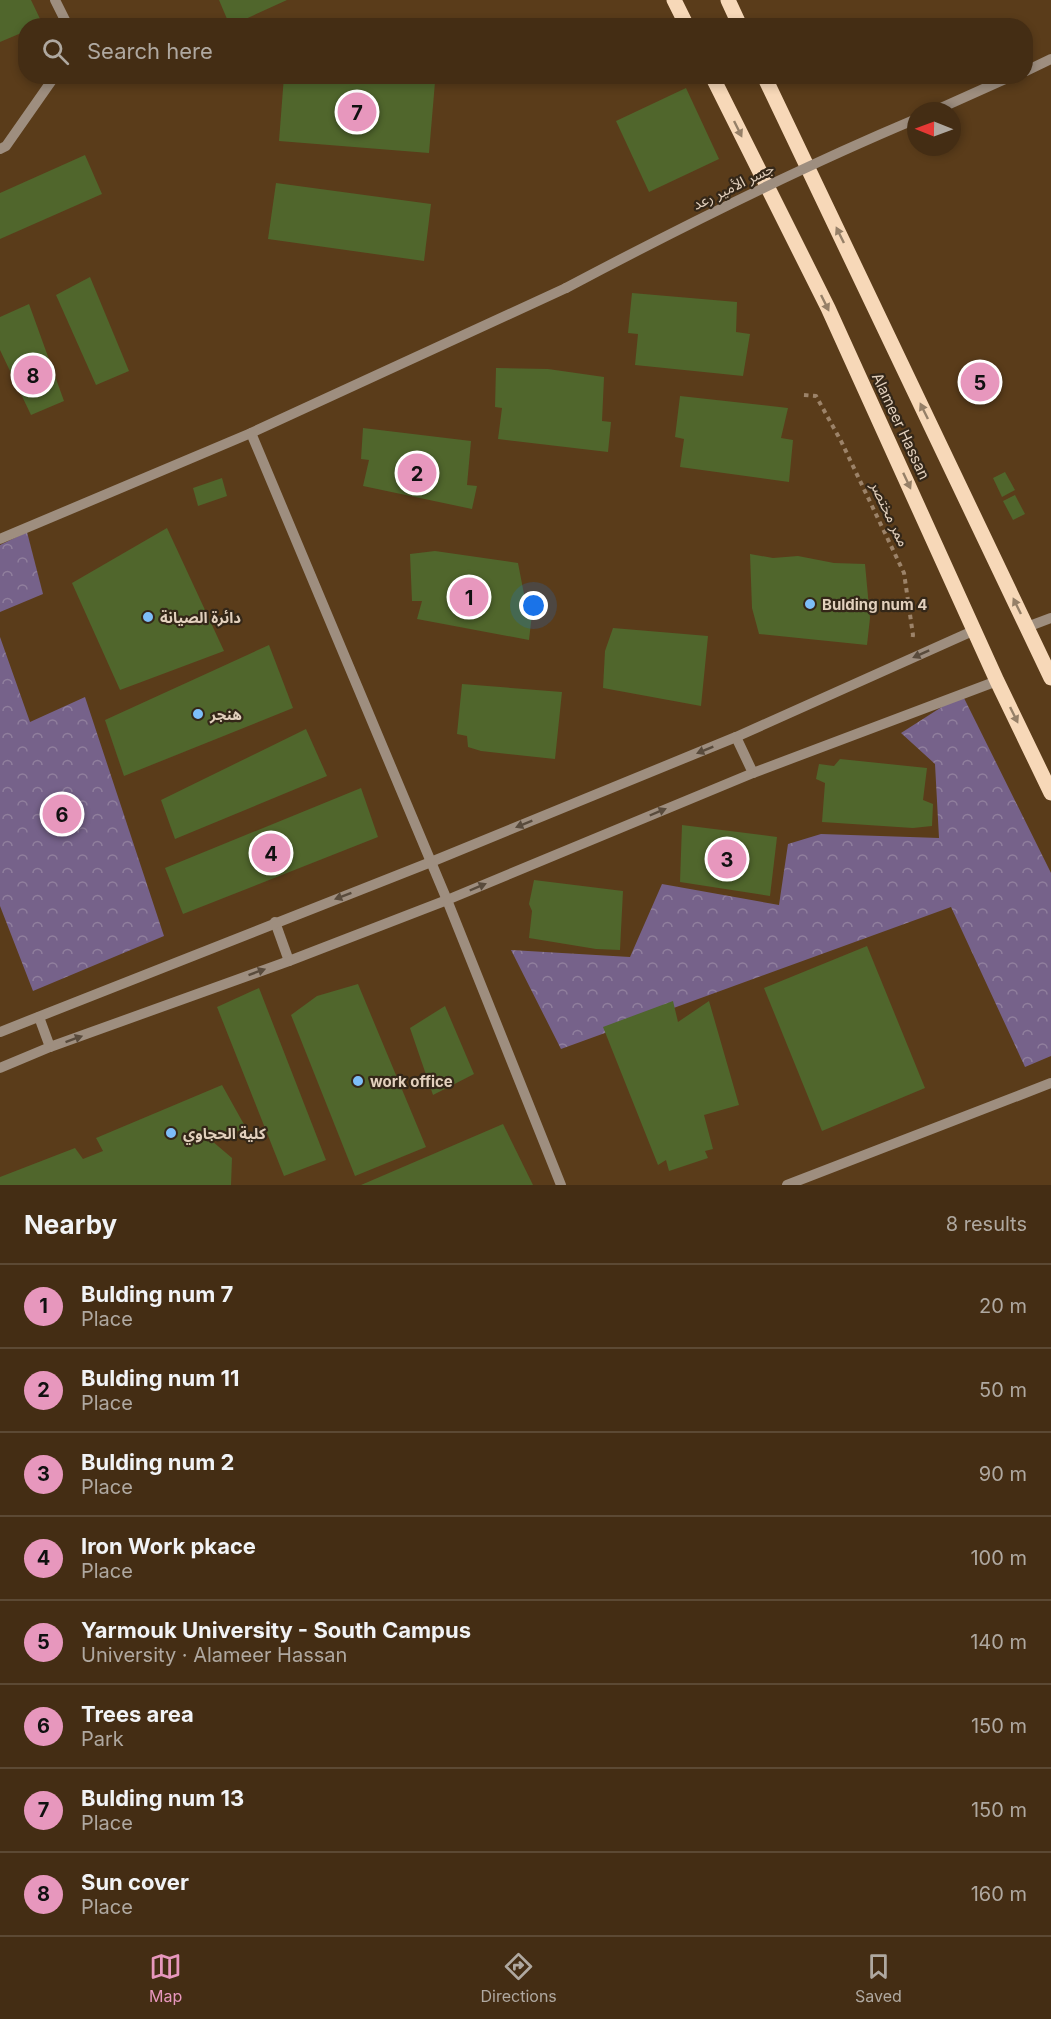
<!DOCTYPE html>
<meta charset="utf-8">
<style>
body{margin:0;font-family:Inter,"Noto Sans Arabic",sans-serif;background:#4e3922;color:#f1f3f6}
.compass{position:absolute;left:907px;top:102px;width:54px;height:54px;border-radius:50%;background:#442d14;box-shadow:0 3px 9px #0003;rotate:271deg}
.you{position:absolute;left:534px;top:606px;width:21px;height:21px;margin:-15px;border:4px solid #fff;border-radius:50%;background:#1a73e8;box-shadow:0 0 0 9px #1a73e833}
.badge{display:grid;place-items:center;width:39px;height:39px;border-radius:50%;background:#e797bd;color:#111;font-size:20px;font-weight:700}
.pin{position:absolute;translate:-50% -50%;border:3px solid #fff;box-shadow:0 2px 6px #0006}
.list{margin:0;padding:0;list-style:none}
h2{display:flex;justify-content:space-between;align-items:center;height:78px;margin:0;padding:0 24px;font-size:26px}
h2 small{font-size:20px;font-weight:400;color:#afa8a0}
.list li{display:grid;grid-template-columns:39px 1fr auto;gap:18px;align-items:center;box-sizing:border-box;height:84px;padding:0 24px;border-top:2px solid #5c4934}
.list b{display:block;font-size:22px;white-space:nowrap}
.list p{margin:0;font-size:20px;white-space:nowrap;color:#afa8a0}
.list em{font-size:20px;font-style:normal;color:#afa8a0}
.icon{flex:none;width:33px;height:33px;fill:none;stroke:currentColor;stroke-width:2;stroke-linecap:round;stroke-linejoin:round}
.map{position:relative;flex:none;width:1051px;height:1185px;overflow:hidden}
.search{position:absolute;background:#442d14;box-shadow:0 3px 9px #0003;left:18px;right:18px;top:18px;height:66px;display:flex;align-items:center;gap:15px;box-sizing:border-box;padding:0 21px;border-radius:24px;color:#afa8a0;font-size:22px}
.sheet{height:750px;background:#442d14}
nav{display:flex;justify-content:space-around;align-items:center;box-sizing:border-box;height:84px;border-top:2px solid #5c4934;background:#442d14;font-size:16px;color:#afa8a0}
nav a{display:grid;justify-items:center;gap:3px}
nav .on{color:#e797bd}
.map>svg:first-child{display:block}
</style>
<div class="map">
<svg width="1051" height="1185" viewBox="0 0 1051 1185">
<defs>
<pattern id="park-crowns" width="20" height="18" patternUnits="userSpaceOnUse" patternTransform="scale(1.5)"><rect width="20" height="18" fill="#76628a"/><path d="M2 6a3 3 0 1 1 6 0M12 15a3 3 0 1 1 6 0" fill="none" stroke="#907f9d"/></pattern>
</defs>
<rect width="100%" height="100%" fill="#5a3c1a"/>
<g fill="url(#park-crowns)">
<path d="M 27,532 L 43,594 L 0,612 L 0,545 Z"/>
<path d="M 0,637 L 30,722 L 85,697 L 164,936 L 33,991 L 0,906 Z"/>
<path d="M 962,694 L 1051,873 L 1051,1056 L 1025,1067 L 951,907 L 561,1049 L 511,950 L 630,957 L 662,884 L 779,905 L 788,844 L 821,834 L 939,838 L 935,764 L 901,733 Z"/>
</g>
<g fill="#50662c">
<path d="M 0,0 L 31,0 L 42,23 L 37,26 L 26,26 L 26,31 L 0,42 Z"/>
<path d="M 219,0 L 287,0 L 230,26 Z"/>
<path d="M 284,76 L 367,76 L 435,82 L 429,153 L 279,141 Z"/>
<path d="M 686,88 L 719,159 L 649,192 L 616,121 Z"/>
<path d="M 85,155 L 102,194 L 0,239 L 0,193 Z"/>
<path d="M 276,183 L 431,204 L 424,261 L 268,239 Z"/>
<path d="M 90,277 L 129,371 L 96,385 L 56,295 Z"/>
<path d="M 632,293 L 737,302 L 736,332 L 750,334 L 743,376 L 635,365 L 638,334 L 628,333 Z"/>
<path d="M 29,304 L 64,401 L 31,415 L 0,350 L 0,317 Z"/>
<path d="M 496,368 L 548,369 L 604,377 L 602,421 L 611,422 L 608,452 L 498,439 L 502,408 L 495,407 Z"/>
<path d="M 680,396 L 788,408 L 781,438 L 793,440 L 789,482 L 680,467 L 684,439 L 675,437 Z"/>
<path d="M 363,428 L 471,441 L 467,485 L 477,486 L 472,509 L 363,486 L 369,460 L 361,459 Z"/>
<path d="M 1005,472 L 1015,490 L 1002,497 L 993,478 Z"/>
<path d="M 222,478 L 227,496 L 198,506 L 193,488 Z"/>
<path d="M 1015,495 L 1025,514 L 1013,520 L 1003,501 Z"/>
<path d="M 167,528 L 224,651 L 120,690 L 72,583 Z"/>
<path d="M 435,551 L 518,563 L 524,594 L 532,614 L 529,640 L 417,619 L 422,601 L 412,601 L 410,554 Z"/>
<path d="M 750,554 L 773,558 L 798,556 L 834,563 L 865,564 L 870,618 L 867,645 L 759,634 L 752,608 Z"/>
<path d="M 613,628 L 708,636 L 701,706 L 603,688 L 605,651 Z"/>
<path d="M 269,645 L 293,708 L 124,776 L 105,720 Z"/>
<path d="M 462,684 L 562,692 L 555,759 L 481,751 L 468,747 L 467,736 L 457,734 Z"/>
<path d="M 306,729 L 327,776 L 175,839 L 161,800 Z"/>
<path d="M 840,759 L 927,768 L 923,800 L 933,804 L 932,826 L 913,828 L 822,822 L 825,783 L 816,779 L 819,764 L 834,766 Z"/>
<path d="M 361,788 L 378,837 L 183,914 L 165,868 Z"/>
<path d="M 682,825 L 777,837 L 770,896 L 680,882 Z"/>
<path d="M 534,880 L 623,891 L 620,950 L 596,949 L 529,938 L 532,911 L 529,904 Z"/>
<path d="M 867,946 L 925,1088 L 822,1131 L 764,988 Z"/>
<path d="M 358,984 L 426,1147 L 355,1176 L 291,1015 L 317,996 Z"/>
<path d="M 259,988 L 326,1160 L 284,1176 L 217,1007 Z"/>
<path d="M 673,1001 L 678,1022 L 709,1001 L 739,1105 L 704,1115 L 713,1149 L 705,1151 L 708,1158 L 669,1171 L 666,1160 L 658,1165 L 603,1027 Z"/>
<path d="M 445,1006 L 474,1074 L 433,1095 L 410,1028 Z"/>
<path d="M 222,1085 L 246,1128 L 212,1141 L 232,1158 L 231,1185 L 0,1185 L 0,1177 L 75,1148 L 83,1159 L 103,1151 L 96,1138 Z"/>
<path d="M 503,1124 L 533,1185 L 361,1185 Z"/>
</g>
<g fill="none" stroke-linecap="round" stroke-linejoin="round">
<path stroke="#9c8369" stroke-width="4" stroke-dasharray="4.5 4.5" stroke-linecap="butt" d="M 804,395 L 816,396 L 841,441 L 904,573 L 913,635 L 912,641"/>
<g stroke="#9e8e7f" stroke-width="10">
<path d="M 55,0 L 68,26"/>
<path d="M 1026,71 L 1051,59"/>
<path d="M 934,111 L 1012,76"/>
<path d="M 0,149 L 6,146 L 55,76"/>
<path d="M 251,433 L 447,900 L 561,1185"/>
<path d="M 0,539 L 251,433 L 566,288"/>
<path d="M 1027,627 L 1051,618"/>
<path d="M 736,737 L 753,773"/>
<path d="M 275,922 L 289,961"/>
<path d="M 39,1017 L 50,1047"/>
<path d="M 0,1032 L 431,862 L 736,737 L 975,630"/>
<path d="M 0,1068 L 50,1047 L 289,961 L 447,900 L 753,773 L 997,681"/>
<path d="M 787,1185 L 1051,1083"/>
</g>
<g stroke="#f7d8b8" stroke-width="15">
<path d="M 674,0 L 687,26"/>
<path d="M 728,0 L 740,26"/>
<path d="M 712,76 L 828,308 L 997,681 L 1051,793"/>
<path d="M 764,76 L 1051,678"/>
</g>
<path stroke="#9e8e7f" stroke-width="10" d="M 566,288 C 681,227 797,169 916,119"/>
</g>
<defs><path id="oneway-solid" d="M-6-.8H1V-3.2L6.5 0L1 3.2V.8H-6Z" transform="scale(1.5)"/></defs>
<g fill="#968068">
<use href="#oneway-solid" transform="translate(738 129) rotate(64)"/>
<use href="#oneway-solid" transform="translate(840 235) rotate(-116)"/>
<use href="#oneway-solid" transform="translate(825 303) rotate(64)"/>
<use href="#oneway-solid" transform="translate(924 411) rotate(-116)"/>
<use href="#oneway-solid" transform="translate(907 481) rotate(65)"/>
<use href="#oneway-solid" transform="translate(1017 606) rotate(-116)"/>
<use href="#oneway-solid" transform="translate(1014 715) rotate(64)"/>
</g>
<g fill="#594b3c">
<use href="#oneway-solid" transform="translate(921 654) rotate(156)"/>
<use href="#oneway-solid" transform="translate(705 750) rotate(158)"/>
<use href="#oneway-solid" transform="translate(658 812) rotate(-23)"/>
<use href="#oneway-solid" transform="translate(524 824) rotate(158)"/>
<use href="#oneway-solid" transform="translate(478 887) rotate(-23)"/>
<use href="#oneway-solid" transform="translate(343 896) rotate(159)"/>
<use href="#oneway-solid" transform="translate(257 972) rotate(-20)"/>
<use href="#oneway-solid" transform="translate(74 1039) rotate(-20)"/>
</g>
<g fill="#7dbef9" stroke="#342718" stroke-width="2">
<circle cx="810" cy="604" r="6"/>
<circle cx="148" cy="617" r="6"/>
<circle cx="198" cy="714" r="6"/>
<circle cx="358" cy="1081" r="6"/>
<circle cx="171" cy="1133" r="6"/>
</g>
<g text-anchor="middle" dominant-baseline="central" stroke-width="4.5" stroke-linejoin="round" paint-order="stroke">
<g font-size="15" fill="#e2d0bd" stroke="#342718">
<text transform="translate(733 186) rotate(-26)">جسر الأمير رعد</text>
<text transform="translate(901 426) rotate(65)">Alameer Hassan</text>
<text transform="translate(890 514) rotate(65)">ممر مختصر</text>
</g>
<g font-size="15" font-weight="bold" fill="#e2d0bd" stroke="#342718" text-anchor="start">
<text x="822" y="604">Bulding num 4</text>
<text x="160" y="617">دائرة الصيانة</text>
<text x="210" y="714">هنجر</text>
<text x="370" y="1081">work office</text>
<text x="183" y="1133">كلية الحجاوي</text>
</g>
</g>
</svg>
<svg class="compass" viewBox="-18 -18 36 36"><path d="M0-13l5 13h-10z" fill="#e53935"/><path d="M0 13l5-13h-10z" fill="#afa8a0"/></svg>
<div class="you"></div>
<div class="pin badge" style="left:469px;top:597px">1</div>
<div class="pin badge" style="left:417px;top:473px">2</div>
<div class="pin badge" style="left:727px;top:859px">3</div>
<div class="pin badge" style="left:271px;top:853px">4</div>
<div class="pin badge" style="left:980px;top:382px">5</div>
<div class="pin badge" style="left:62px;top:814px">6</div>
<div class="pin badge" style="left:357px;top:112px">7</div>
<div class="pin badge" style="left:33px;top:375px">8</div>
<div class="search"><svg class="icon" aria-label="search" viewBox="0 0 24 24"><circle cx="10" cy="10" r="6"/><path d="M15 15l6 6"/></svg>Search here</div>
</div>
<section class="sheet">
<h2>Nearby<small>8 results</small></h2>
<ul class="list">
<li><span class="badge">1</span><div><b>Bulding num 7</b><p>Place</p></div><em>20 m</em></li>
<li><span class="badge">2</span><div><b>Bulding num 11</b><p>Place</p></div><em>50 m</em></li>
<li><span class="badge">3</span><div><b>Bulding num 2</b><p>Place</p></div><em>90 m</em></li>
<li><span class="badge">4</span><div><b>Iron Work pkace</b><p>Place</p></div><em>100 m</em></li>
<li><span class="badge">5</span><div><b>Yarmouk University - South Campus</b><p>University · Alameer Hassan</p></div><em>140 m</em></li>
<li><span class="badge">6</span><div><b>Trees area</b><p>Park</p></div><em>150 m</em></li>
<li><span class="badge">7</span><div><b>Bulding num 13</b><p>Place</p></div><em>150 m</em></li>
<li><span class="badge">8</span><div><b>Sun cover</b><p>Place</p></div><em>160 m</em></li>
</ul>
</section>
<nav>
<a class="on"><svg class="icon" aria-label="map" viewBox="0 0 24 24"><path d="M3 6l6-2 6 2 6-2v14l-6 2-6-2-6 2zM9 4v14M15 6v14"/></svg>Map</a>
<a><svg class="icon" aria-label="directions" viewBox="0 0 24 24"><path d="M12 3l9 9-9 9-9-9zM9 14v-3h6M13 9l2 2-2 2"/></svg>Directions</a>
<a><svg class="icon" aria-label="saved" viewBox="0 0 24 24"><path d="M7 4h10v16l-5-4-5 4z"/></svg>Saved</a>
</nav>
